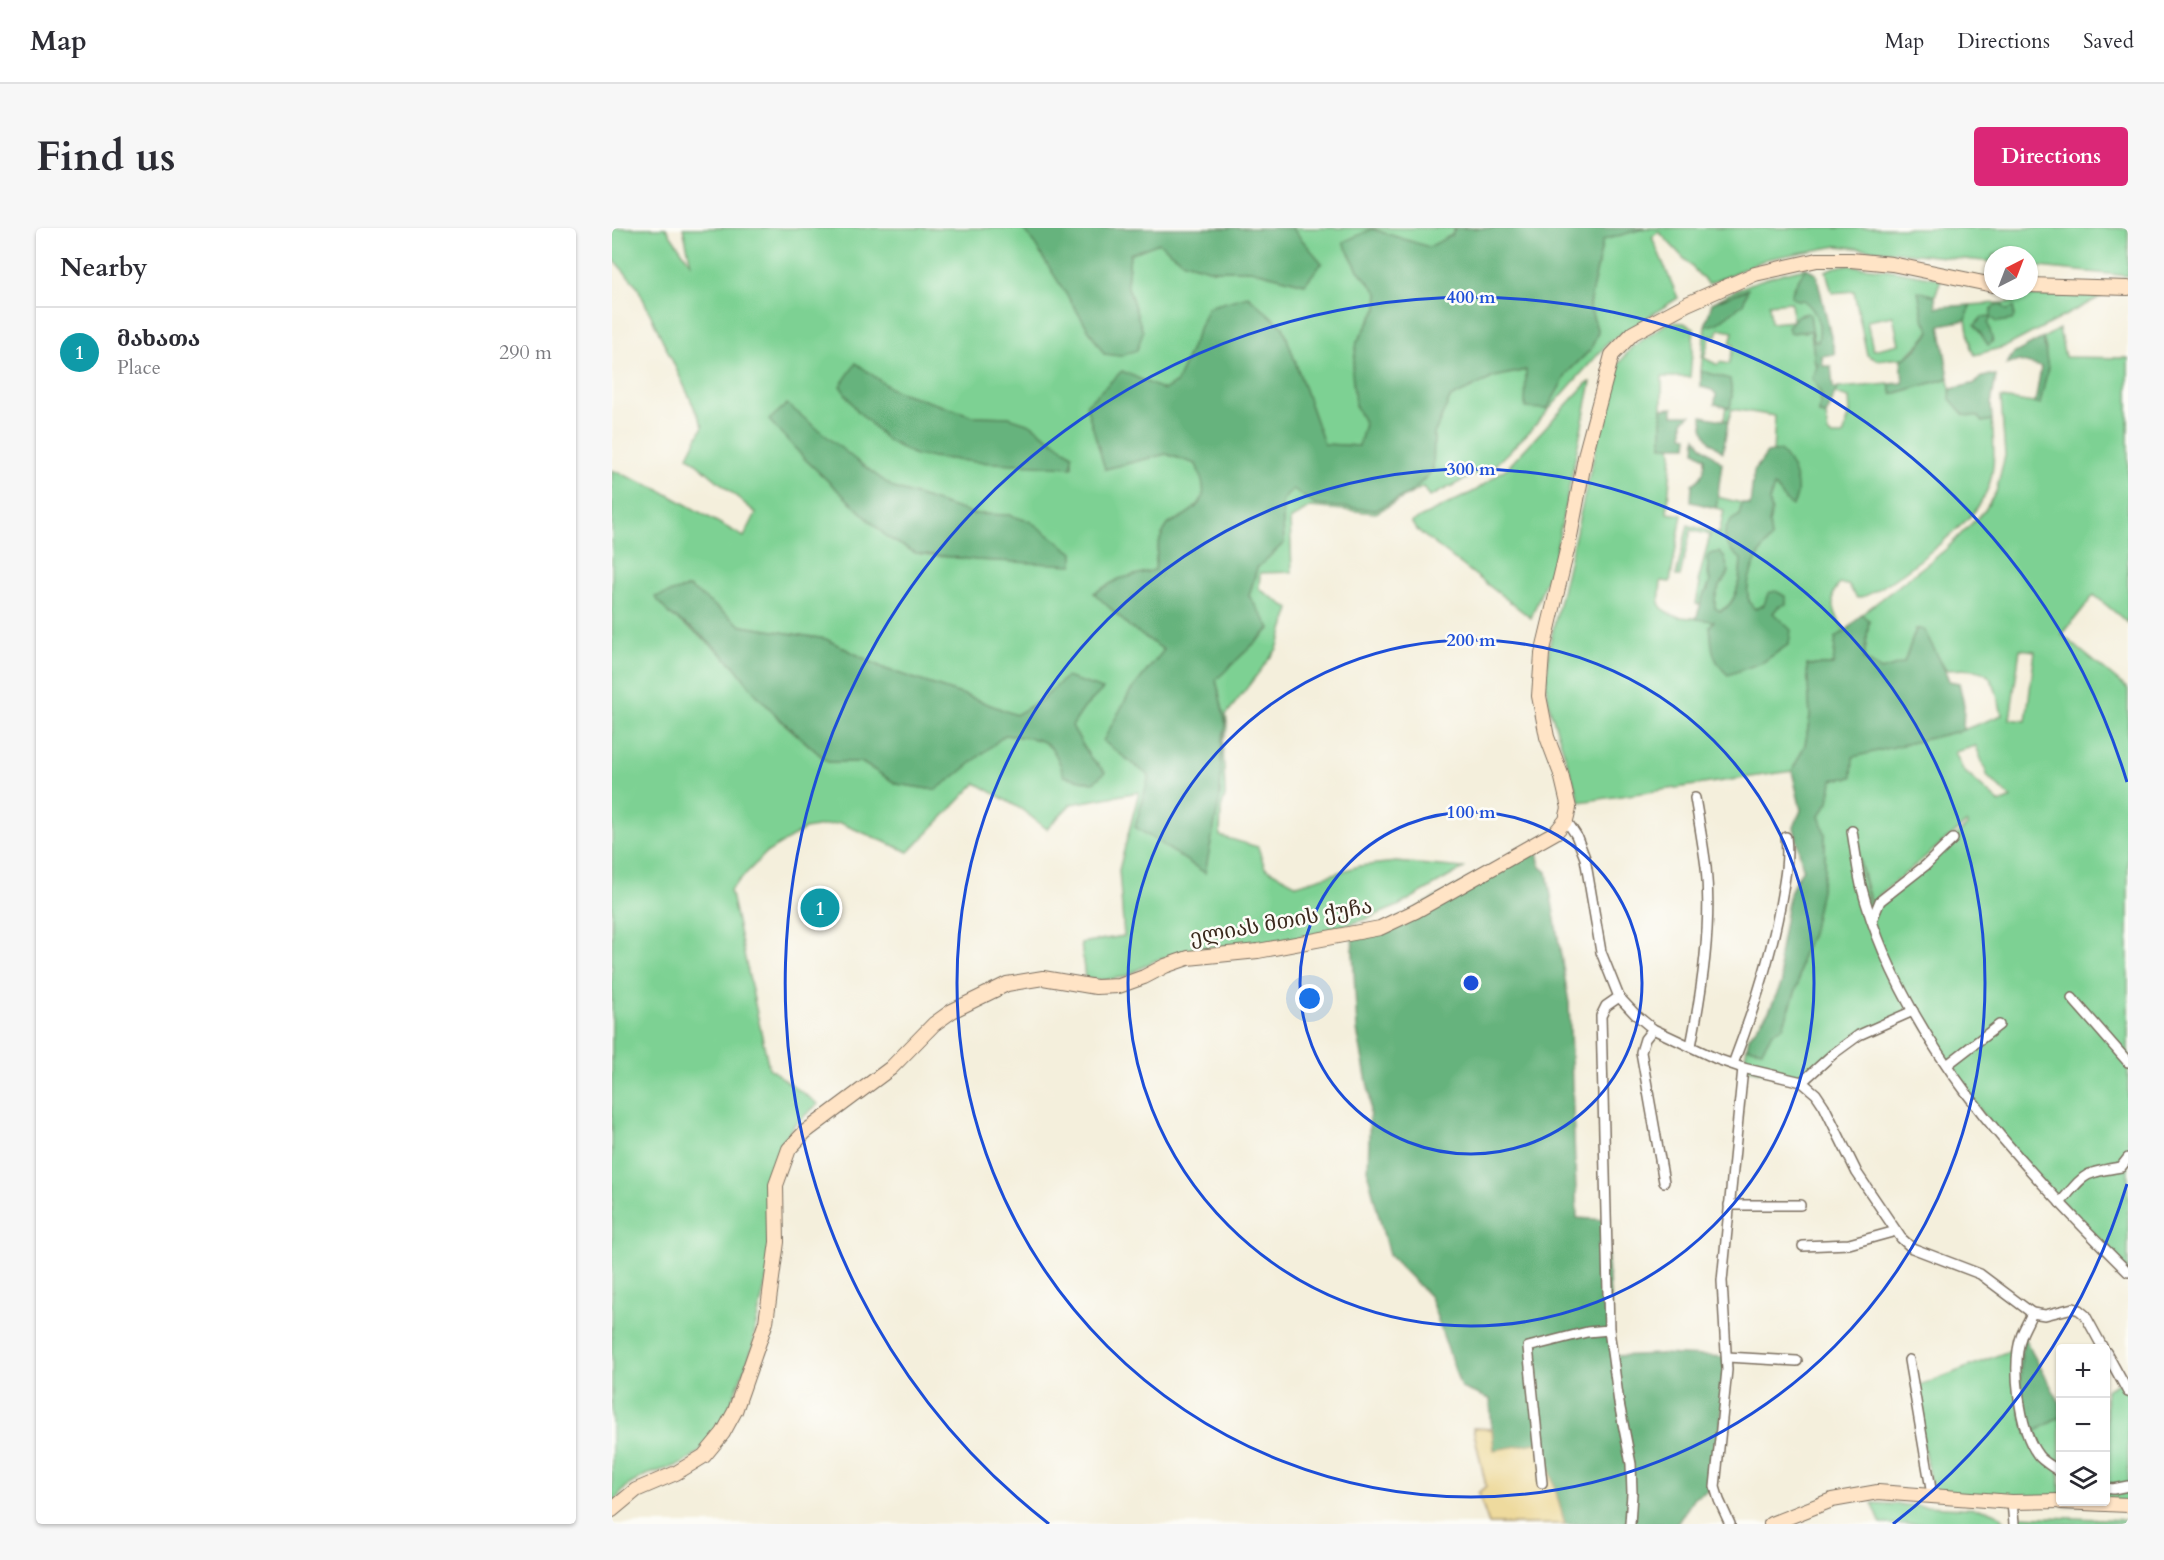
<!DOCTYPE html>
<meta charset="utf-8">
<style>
body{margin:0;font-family:Cardo,"Noto Serif Georgian",serif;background:#f7f7f7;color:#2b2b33}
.controls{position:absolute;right:18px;bottom:18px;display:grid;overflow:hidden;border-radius:6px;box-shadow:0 2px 4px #0004}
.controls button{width:54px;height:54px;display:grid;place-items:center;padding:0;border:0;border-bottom:2px solid #e1e1e2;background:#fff;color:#2b2b33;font:30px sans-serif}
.compass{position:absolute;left:1372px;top:18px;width:54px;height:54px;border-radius:50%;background:#fff;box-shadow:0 2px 4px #0004;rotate:42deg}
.you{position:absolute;left:698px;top:771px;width:21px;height:21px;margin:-15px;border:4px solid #fff;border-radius:50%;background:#1a73e8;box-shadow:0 0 0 9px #1a73e833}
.badge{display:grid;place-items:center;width:39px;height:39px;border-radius:50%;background:#db2777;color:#fff;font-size:20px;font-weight:700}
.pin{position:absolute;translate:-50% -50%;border:3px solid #fff;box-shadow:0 2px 6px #0006}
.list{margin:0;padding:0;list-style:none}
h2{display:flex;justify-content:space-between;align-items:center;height:78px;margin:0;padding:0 24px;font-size:26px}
h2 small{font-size:20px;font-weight:400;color:#7c7c81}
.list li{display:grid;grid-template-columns:39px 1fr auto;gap:18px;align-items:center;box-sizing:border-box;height:90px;padding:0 24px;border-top:2px solid #e1e1e2}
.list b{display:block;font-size:22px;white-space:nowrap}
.list p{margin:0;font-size:20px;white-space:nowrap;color:#7c7c81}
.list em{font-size:20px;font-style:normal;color:#7c7c81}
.icon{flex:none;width:33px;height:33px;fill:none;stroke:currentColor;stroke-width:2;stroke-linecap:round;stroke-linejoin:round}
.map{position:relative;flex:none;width:1516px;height:1296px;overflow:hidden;border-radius:6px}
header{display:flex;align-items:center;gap:36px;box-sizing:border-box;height:84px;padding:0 30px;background:#fff;border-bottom:2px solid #e1e1e2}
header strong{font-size:28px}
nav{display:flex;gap:33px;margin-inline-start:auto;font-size:21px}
.intro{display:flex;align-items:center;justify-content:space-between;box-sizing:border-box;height:144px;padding:0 36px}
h1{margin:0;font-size:42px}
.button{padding:15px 27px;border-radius:6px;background:#db2777;color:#fff;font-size:21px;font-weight:700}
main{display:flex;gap:36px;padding:0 36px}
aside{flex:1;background:#fff;border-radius:6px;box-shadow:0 2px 4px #0004}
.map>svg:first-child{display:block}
</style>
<header>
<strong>Map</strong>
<nav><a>Map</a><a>Directions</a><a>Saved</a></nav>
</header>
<div class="intro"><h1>Find us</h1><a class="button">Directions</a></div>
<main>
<aside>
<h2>Nearby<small></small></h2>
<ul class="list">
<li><span class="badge" style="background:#0f9aa8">1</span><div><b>მახათა</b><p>Place</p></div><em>290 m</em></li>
</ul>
</aside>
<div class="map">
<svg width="1516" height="1296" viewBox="0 0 1516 1296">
<rect width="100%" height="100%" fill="#fdfcf7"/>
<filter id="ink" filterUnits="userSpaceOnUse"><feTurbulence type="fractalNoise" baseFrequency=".0167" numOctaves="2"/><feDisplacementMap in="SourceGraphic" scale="12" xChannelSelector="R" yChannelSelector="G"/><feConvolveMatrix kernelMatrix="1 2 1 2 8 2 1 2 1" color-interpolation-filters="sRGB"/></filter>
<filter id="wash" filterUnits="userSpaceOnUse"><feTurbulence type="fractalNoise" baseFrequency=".008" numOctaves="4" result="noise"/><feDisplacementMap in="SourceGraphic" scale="24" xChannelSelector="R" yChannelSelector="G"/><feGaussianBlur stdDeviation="1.35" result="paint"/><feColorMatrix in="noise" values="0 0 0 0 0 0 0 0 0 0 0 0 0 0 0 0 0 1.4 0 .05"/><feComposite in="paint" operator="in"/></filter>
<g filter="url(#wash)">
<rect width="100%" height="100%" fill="#f4efdc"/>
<g fill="#7dd193" stroke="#5c7e58" stroke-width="1.5" fill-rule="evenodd">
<path d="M 0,0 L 54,0 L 79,36 L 71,0 L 410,0 L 418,9 L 521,75 L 515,56 L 518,26 L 547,15 L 572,34 L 601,42 L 639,42 L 692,56 L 684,6 L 680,0 L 843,0 L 840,7 L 817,20 L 760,1 L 746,42 L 766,64 L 765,81 L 745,114 L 743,177 L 753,196 L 748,218 L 712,216 L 671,99 L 596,80 L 565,154 L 552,162 L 493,241 L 554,226 L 584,236 C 595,264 598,273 568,290 C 564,292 559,293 556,297 C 546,311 544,325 543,342 L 507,351 L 482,365 L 518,399 L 552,422 L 518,464 L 610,512 L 614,497 L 604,451 L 658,401 L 637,368 L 645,340 L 672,315 L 670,273 L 681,260 L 821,242 L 822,206 L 838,170 L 882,149 L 915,142 L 935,181 L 956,144 L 979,121 L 986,104 L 977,77 L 991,12 L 1034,0 L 1516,0 L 1516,48 L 1417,38 L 1417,27 L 1381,27 L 1381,34 L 1225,18 L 1155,31 L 1096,56 L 1047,4 L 1040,9 L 1066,70 L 998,113 L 916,205 L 883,237 L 817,269 L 811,259 L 764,285 L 698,279 L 678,292 L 680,344 L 648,345 L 647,361 L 678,381 L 665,421 L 614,487 L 616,499 L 611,513 L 613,568 L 609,581 L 608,608 L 646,619 L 653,640 L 685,657 L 747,638 L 784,634 L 852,640 L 786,678 L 754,691 L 692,710 L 628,718 L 593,719 L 542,733 L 512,749 L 493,752 L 473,751 L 469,715 L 512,708 L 507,642 L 527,564 L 459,576 L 435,601 L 409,581 L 364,555 L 297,624 L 228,595 L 193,601 L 154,625 L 118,662 L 157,840 L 206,876 L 182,897 L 170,915 L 157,952 L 159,1010 L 157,1041 L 143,1100 L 141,1119 L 111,1196 L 87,1224 L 70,1236 L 34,1247 L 15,1258 L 2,1274 L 0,1272 L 0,242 L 48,262 L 132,309 L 144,285 L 76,228 L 91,198 L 25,58 L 0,30 ZM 244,135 L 280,162 L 361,188 L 397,189 L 460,238 L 365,234 L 303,227 L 275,212 L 244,181 ZM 157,191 L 245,233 L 281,260 L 362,286 L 398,287 L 461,336 L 365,332 L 304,325 L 276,310 L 193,231 ZM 77,359 L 130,398 L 214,411 L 273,441 L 355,468 L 404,487 L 431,471 L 454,449 L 490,461 L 472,480 L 460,498 L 477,528 L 445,526 L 429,511 L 393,507 L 342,549 L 323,562 L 285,556 L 249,534 L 216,534 C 199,519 181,504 164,488 C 149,472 137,454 122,438 C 103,418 80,401 57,386 Z"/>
<path d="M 1233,37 L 1279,42 L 1329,51 L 1323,68 L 1307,64 L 1311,89 L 1318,102 C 1312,114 1302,119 1294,130 L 1265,132 L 1255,127 L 1242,63 L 1220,65 L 1214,43 L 1220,40 ZM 1281,88 L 1287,116 L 1261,122 L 1255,93 Z"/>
<path d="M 1194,40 L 1186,55 L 1181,60 L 1185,72 L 1191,71 C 1204,81 1211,98 1206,114 L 1202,113 L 1198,87 L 1178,105 L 1199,103 L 1203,136 L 1207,136 L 1200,150 L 1209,166 L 1207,186 L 1214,187 L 1216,205 L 1220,208 L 1231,208 L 1238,185 L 1237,170 L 1223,166 L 1225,160 L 1277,156 L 1280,166 L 1337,150 L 1339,171 L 1357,187 L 1366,189 L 1370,194 L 1380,192 C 1382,214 1384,239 1376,260 C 1373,267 1369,275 1365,280 C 1351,300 1268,368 1245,370 L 1236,357 L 1228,356 C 1227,357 1222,363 1222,364 C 1218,376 1226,394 1234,403 L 1224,409 L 1221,437 L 1195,437 L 1198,489 L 1193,517 L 1180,543 L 968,574 L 938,481 L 934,458 L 937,419 L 1002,142 L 1019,120 L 1057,94 L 1072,95 L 1082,100 L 1078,149 L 1050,149 L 1050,217 L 1059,218 L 1060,226 L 1055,285 L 1070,287 L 1058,354 L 1049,353 L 1047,375 C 1057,397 1089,386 1104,393 C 1115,399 1140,425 1151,434 L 1177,416 L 1161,385 L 1166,379 L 1152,377 L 1143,381 C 1124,364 1146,325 1159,310 L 1157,295 L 1160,283 L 1157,274 L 1162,257 L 1169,265 L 1173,273 L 1161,225 L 1163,188 L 1120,181 L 1116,193 L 1112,192 L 1114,178 L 1120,169 L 1118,152 L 1089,143 L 1093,98 C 1113,95 1124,78 1135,62 L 1100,75 C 1133,56 1156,48 1194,40 ZM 1179,74 L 1181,93 L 1159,95 L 1157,76 ZM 1107,101 L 1121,104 L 1118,116 L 1122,117 L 1117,136 L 1108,134 L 1106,137 L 1092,130 L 1098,108 L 1104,110 Z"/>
<path d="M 1492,67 L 1395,118 L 1363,127 L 1359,121 L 1354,92 L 1358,77 L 1402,74 L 1403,68 Z"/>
<path d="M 1447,101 L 1453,129 L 1516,130 L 1516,395 L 1482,367 L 1450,407 L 1516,461 L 1516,1044 L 1381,901 L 1301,783 L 1247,807 L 1190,854 L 1131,840 L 1135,819 L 1150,822 L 1160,805 L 1171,799 L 1186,756 L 1190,727 L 1200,706 L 1213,641 L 1213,606 L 1207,588 L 1217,574 L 1220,552 L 1240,529 L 1351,502 L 1390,487 C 1380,444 1379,439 1334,442 L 1321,422 L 1312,401 L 1304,401 L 1292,435 L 1269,442 L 1252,431 L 1257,393 L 1250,386 L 1333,322 L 1373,282 L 1384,264 L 1393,228 L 1389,170 L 1428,176 L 1434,121 L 1431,110 ZM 1408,421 L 1423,423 L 1414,493 L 1398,491 ZM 1364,518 L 1376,549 L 1399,570 L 1388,575 L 1351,542 L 1343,524 ZM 1354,595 L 1356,597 L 1268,673 L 1260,691 L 1240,603 L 1261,684 L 1266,668 Z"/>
<path d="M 979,154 L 942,332 L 919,390 L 806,303 L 799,294 L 863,263 L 896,239 L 975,155 Z"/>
<path d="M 1105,269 L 1130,275 L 1127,288 L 1115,317 L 1129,331 C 1128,348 1127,376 1107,383 L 1103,380 C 1101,365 1109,356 1117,344 L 1095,341 L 1098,354 L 1088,376 L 1084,376 L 1088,355 L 1086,354 L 1098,307 L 1079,302 L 1068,348 L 1064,348 L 1076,297 L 1107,306 L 1112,282 L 1104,280 Z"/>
<path d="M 1407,1119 L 1417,1207 L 1448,1189 L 1448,1273 L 1320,1267 L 1302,1160 Z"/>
<path d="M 1510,1153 L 1516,1164 L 1516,1277 L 1494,1274 L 1494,1162 Z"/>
<path d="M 1260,1275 L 1369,1281 C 1381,1283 1388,1284 1394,1296 L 1269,1296 Z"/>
<path d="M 1403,1288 L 1516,1292 L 1516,1296 L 1403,1296 Z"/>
</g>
<g fill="#66b37d" stroke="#506e4e" stroke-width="1.5">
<path d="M 410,0 L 680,0 L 710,35 L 693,56 L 639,42 L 601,42 L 572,34 L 547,15 L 518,26 L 515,56 L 531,104 L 525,122 L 508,128 L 492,126 L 418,9 Z"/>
<path d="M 843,0 L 1034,0 L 991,12 L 977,77 L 986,104 L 979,121 L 956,144 L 935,181 L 913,180 L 914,142 L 882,149 L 838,170 L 822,206 L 821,242 L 801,263 L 764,282 L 703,277 L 681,261 L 670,273 L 672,315 L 645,340 L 637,368 L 658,400 L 604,452 L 614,497 L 610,512 L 608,569 L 593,645 L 523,599 L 537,548 L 491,513 L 518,464 L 552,422 L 518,399 L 482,365 L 507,351 L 543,342 C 545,324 545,312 556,297 C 559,293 564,293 568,290 C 597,274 595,264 584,236 L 554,226 L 493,241 L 474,177 L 510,143 L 552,162 L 565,154 L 596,79 L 636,68 L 671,99 L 712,216 L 747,218 L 753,196 L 743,177 L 740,143 L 745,114 L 765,81 L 766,65 L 746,42 L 731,14 L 760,1 L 817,19 L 840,7 Z"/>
<path d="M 1194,40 L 1204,45 L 1223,126 L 1210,128 L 1211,138 L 1219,138 L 1221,160 L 1225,160 C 1221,170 1219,178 1214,187 L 1207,186 L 1209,166 L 1200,150 L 1206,136 L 1203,136 L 1199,103 L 1178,105 L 1176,99 L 1185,88 L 1195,85 L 1198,87 L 1202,113 L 1206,114 C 1210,97 1204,81 1191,72 L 1185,72 L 1179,68 C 1182,59 1188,48 1194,40 Z"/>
<path d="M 1136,61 L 1131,76 L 1104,96 L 1093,98 L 1100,75 Z"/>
<path d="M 1306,63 L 1323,68 L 1324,79 L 1358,77 L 1354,92 L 1328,97 L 1337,150 L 1280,166 L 1277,156 L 1291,155 L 1289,131 C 1298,130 1314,111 1318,103 L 1311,89 Z"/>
<path d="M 1384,77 L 1390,77 L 1395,82 L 1402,79 L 1402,88 L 1400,92 L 1385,94 L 1379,89 L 1376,95 L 1381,114 L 1376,117 L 1363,97 L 1370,89 L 1379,88 L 1380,81 Z"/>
<path d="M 1431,110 L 1436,140 L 1428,176 L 1423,176 L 1429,139 L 1407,133 L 1394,137 L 1401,126 Z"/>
<path d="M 244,135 L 281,162 L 361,188 L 397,189 L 418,196 L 460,227 L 460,239 L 365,234 L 303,227 L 275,212 L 244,181 L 228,158 Z"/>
<path d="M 1089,143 L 1118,151 L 1120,169 L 1118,180 L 1103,176 L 1104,166 L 1100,162 L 1089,159 Z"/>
<path d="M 1378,147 L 1384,148 L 1379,176 L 1380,192 L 1370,194 L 1366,189 L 1352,187 L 1338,171 L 1339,161 L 1364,155 L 1368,150 Z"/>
<path d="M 175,176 L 245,233 L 282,260 L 362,286 L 398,287 L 419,294 L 461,325 L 461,337 L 365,332 L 304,325 L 276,310 L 193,231 L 157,192 Z"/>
<path d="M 1061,180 L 1061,187 L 1078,187 L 1071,193 L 1071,207 L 1076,208 L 1075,218 L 1050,218 L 1050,181 Z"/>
<path d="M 1090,188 L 1116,193 L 1111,224 C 1097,215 1090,206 1090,188 Z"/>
<path d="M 1084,209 L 1090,218 L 1110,235 L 1104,280 L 1079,274 L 1080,256 C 1092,250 1093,241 1093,229 L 1083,223 Z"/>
<path d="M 1168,223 C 1181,235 1192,262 1180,278 C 1171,272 1169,264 1162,258 L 1157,274 L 1160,283 L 1157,295 L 1159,310 C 1146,325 1124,365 1143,381 L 1152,377 L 1156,365 L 1164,363 L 1174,369 L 1174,376 L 1166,379 L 1161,385 L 1179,402 L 1177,416 L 1151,434 L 1116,447 C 1099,431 1100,420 1098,398 L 1102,393 L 1084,391 L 1092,365 L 1095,363 L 1098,354 L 1095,330 L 1098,326 L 1107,324 L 1112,329 L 1117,344 C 1109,355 1101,365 1103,380 L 1108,383 C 1127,376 1128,348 1129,331 C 1124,327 1117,321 1115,316 C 1109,304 1116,292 1127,288 L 1130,275 L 1138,277 L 1142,243 L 1155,225 Z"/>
<path d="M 77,359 L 130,398 L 214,411 L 273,441 L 355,468 L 404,487 L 431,471 L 454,449 L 491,461 L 472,480 L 460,498 L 477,528 L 493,544 L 481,555 L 452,548 C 440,508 431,512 393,507 L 342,549 L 323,562 L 285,556 L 249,534 L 216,534 L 165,488 L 142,464 L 123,439 L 104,420 L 80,400 L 57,386 L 43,369 Z"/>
<path d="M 1250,386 L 1257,393 L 1252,431 L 1269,442 L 1292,435 L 1304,401 L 1312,401 C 1320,419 1331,435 1337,453 L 1347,455 L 1352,477 L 1351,502 L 1241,529 L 1240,549 L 1220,552 L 1217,574 L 1207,588 L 1213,606 L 1213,641 L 1200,706 L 1190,727 L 1186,756 L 1171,799 L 1160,805 L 1150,822 L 1135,819 L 1137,809 L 1157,783 L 1170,754 L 1167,728 L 1177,668 L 1183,653 L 1191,641 L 1182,599 L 1189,582 L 1180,543 L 1193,517 L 1198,489 L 1195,437 L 1221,437 L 1224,409 L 1234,403 Z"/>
<path d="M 923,615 L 928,638 L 935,644 L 957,775 L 965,990 L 994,992 L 1001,1128 L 1048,1126 L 1115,1129 L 1103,1259 L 1082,1270 L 1065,1296 L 953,1296 L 951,1291 L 881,1222 L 878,1171 L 849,1160 L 818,1069 L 777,1027 L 756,947 L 758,869 L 745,802 L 740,705 L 768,700 Z"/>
<path d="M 1410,1106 L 1448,1175 L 1448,1189 L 1416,1208 L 1408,1184 Z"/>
</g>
<path fill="#eeda9e" stroke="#94825e" stroke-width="1.5" d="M 861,1200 L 880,1201 L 882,1222 L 930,1214 L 953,1296 L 877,1296 L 866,1265 L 874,1258 Z"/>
</g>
<g filter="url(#ink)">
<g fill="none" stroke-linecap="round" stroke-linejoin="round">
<defs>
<g id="street">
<path d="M 954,592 L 964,607 L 973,630 L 989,724 L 1007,769 L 1023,786 L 1041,801 L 1105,831 L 1131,840 L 1190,854 L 1204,866 L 1212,878 L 1245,945 L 1289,1010 L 1300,1020 L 1368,1046 L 1420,1085 L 1433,1087 L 1461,1080 L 1467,1082 L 1473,1087 L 1491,1120"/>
<path d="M 1240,603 C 1243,621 1245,640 1249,657 C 1288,810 1407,936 1516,1044"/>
<path d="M 1260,692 L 1268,673 L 1314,637 L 1341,611"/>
<path d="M 1007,769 L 994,778 L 989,788 L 997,1102 L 1007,1175 L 1019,1236 L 1020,1265 L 1018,1296"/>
<path d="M 1460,770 L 1516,834"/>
<path d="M 1041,801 L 1033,811 L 1029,824 L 1052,954"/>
<path d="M 1079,818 C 1090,761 1100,697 1094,639 C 1091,616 1087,593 1083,570"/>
<path d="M 1121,836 C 1141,784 1158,732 1168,678 C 1172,655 1177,633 1174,609"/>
<path d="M 1335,837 L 1387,797"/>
<path d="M 1190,854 L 1221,826 L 1247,807 L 1301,783"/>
<path d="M 1448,975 C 1473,946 1470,945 1509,939 L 1516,930"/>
<path d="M 1117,977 L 1188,977"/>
<path d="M 1191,1018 L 1237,1016 L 1284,1003"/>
<path d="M 1420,1085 C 1417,1092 1413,1099 1410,1106 C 1399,1135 1407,1202 1426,1227 C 1431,1234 1442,1239 1448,1244"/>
<path d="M 1494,1124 L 1516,1164"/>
<path d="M 1115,1129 L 1185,1133"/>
<path d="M 1297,1132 L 1320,1267"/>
<path d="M 930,1255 L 916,1119 L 975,1104 L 997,1102"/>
<path d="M 1494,1260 L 1501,1261 L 1516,1258"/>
<path d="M 1400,1274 L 1402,1296"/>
<path d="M 1118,1296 L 1107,1272 L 1103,1259 L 1115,1142 L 1110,1053 L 1131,840"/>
</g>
<g id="secondary">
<path d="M 1417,57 L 1516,60"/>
<path d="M 1449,1274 L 1516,1277"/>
<path d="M 0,1282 L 24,1262 L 64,1245 L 92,1228 L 111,1205 L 123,1183 L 154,1094 L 165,1014 L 164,957 L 177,921 L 193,904 L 279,840 L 322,796 L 340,783 L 395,756 L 431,750 L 484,759 L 507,758 L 532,749 L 553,738 L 576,730 L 646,723 L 768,700 L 804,683 L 944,604 L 954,592 L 957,580 L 949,546 L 935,509 L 927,468 L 930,426 L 957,314 L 974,224 L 1000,127 L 1021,105 L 1075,76 L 1143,46 L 1205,32 L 1239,32 L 1280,36 L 1381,57"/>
<path d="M 1159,1296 L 1220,1272 L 1266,1264 L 1400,1274 L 1448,1273"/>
</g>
</defs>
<use href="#street" stroke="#7c6f60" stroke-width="12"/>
<use href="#secondary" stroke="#7c6f60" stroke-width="16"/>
<use href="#street" stroke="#fff" stroke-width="9"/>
<use href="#secondary" stroke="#ffe4c6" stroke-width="14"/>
</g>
</g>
<g fill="none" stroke="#1d4ed8" stroke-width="3">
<circle cx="859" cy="755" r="171"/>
<circle cx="859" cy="755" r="343"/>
<circle cx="859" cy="755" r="514"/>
<path d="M1515 956A686 686 0 0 1 1281 1296M437 1296A686 686 0 1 1 1515 554"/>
</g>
<g text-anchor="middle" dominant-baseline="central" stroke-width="5" stroke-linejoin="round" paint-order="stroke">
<g font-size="21" fill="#3b2a1e" stroke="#fdfcf7">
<text transform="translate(669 694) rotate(-10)">ელიას მთის ქუჩა</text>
</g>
</g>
<circle cx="859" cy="755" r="9" fill="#1d4ed8" stroke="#fdfcf7" stroke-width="3"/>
<g font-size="18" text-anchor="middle" font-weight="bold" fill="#1d4ed8" stroke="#fdfcf7" stroke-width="5" stroke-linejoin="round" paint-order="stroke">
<text x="859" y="75">400 m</text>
<text x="859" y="247">300 m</text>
<text x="859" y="418">200 m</text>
<text x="859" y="590">100 m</text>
</g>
</svg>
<div class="controls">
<button>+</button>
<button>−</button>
<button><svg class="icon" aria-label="layers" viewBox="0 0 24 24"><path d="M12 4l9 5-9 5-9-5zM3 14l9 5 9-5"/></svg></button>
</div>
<svg class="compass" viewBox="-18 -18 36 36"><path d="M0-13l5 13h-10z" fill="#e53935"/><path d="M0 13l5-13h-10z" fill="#7c7c81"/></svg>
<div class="you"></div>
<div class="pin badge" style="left:208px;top:680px;background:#0f9aa8">1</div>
</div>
</main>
